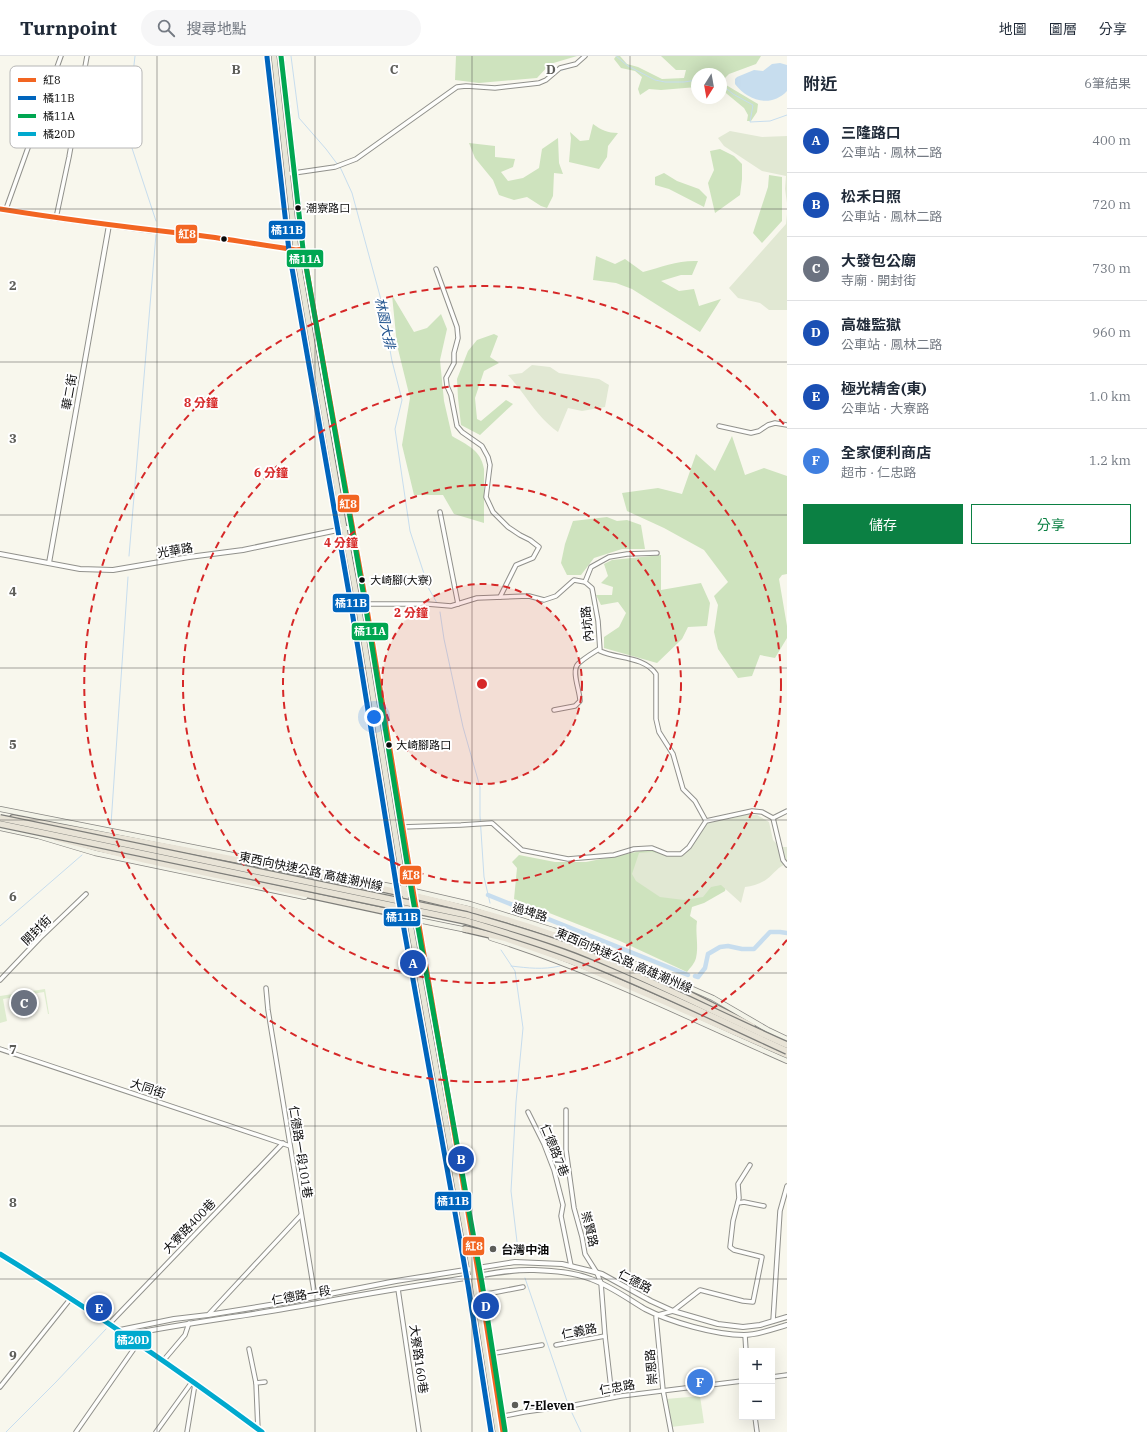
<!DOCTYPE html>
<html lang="zh-TW">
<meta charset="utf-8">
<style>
body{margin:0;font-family:"IBM Plex Serif","Noto Sans TC",serif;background:#f6f6f7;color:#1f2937}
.controls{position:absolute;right:12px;bottom:12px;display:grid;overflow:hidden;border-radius:0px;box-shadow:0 4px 16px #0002}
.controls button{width:36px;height:36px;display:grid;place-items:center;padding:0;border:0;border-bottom:1px solid #e0e1e3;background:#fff;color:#1f2937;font:20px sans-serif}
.compass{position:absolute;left:691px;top:12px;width:36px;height:36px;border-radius:50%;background:#fff;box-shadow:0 4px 16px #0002;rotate:191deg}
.you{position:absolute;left:374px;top:661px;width:14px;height:14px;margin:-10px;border:3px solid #fff;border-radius:50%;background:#1a73e8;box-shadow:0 0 0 6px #1a73e833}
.badge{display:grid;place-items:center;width:26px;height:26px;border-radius:50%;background:#0b8043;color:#fff;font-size:13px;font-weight:700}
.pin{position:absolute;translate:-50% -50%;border:2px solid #fff;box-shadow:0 1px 4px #0006}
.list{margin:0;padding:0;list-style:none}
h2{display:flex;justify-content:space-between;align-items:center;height:52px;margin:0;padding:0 16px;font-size:17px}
h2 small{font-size:13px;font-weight:400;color:#747a83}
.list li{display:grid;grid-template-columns:26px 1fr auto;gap:12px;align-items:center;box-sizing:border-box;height:64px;padding:0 16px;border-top:1px solid #e0e1e3}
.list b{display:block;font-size:15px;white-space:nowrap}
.list p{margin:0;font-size:13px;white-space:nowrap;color:#747a83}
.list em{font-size:13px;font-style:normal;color:#747a83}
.actions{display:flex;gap:8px;padding:12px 16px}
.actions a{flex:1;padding:9px 0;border:1px solid #0b8043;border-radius:0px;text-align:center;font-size:14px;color:#0b8043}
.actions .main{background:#0b8043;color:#fff}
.icon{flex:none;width:22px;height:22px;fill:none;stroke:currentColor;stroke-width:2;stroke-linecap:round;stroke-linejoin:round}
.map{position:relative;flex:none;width:787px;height:1376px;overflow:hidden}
header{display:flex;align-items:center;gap:24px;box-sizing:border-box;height:56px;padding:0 20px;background:#fff;border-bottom:1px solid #e0e1e3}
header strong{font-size:19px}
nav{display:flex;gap:22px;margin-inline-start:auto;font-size:14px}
.search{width:280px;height:36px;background:#f6f6f7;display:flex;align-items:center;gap:10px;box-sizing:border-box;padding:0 14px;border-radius:22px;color:#747a83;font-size:15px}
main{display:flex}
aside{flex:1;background:#fff}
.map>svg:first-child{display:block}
</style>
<header>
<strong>Turnpoint</strong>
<div class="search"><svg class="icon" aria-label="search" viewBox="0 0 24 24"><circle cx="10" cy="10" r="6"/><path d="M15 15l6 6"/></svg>搜尋地點</div>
<nav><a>地圖</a><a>圖層</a><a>分享</a></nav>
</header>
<main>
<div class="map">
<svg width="787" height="1376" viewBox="0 0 787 1376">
<rect width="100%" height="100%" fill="#f8f7ed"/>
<g fill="#deeccf">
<path d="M 45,933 L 49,958 L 48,958 L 44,936 L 3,943 L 7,965 L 0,967 L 0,940 Z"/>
<path d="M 700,1340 L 704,1367 L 671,1371 L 666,1343 Z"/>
</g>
<g fill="#cee3be">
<path d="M 456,0 L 577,0 L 550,8 L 537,22 L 479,27 L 455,24 Z"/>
<path d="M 616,0 L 620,0 L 627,8 L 638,11 L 662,23 L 684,22 L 686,14 L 676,14 L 661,0 L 761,0 L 756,8 L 729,18 L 721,26 L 721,18 L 697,18 L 697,31 L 661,34 L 649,33 L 640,39 L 638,33 L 642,21 L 635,15 L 621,12 L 614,3 Z"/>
<path d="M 721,26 L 758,48 L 757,56 L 751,65 L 747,65 L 748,59 L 744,52 L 721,33 Z"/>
<path d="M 593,68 C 601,74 608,77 618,77 L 608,90 L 607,101 L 599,113 L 569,106 L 571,82 L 570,76 L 580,85 L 589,84 Z"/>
<path d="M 558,82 L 559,107 L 563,118 L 554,117 L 553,140 L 547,152 L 541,150 L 527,141 L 514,144 L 499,139 L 493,124 L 475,102 L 469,87 L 495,90 L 495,101 L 515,103 L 513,111 L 501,116 L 508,125 L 523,122 L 539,112 L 542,93 Z"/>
<path d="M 720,93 L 734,100 L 742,108 L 742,123 L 740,139 L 715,157 L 708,127 L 714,114 L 710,95 Z"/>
<path d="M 664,117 L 677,125 L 699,133 L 707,141 L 704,151 L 669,133 L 655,129 L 655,121 Z"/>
<path d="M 769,119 L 782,121 L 782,165 L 762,187 L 753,177 L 768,131 Z"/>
<path d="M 596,200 L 615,208 L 625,203 L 643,216 C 661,211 679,204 698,205 L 692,219 L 681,219 L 661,225 L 679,235 L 694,233 L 699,250 L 721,243 L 700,276 L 632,233 L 616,227 L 593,224 Z"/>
<path d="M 392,239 L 414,276 L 427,272 L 441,258 L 447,273 L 440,304 L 444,345 L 452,380 C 467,389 481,394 484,413 L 484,467 L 454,458 L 443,439 L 414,439 L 402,389 L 410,342 L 397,289 Z"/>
<path d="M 494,278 L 498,280 L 490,301 L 499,307 L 484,315 L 475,342 L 477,363 L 481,365 L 506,344 L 513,348 L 480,379 L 461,369 L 458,342 L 457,323 L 468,295 L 477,284 Z"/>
<path d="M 732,380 L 745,419 L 764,412 L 787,420 L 787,518 L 782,519 L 779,523 L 787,570 L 787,582 L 775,602 L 760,599 L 752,620 L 738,622 L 718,593 L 714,576 L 718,549 L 714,540 L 728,526 L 704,494 L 664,472 L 627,455 L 622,437 L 658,432 L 682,438 L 696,398 L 715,415 Z"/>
<path d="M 607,461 L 617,465 L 627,464 L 641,469 L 645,493 L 622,493 L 594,502 L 581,519 L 567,519 L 561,507 L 565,488 L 573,465 Z"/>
<path d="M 661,499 L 661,534 L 701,527 L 710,547 L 707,570 L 688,571 L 682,583 L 657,607 L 604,592 L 604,581 L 619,571 L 626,557 L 618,546 L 601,549 L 596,539 L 612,539 L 613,531 L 601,527 L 608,520 L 604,508 L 612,504 Z"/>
<path d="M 651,793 L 727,825 L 725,835 L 704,847 L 692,851 L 690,860 L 697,865 C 695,877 699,890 696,902 C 695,907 690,912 687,916 L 620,885 L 514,843 L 517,812 L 512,806 L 519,799 L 555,806 L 586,806 Z"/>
</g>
<g fill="#e1e8d3">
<path d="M 730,75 L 762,81 L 787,80 L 787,147 L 785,133 L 786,120 L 762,115 L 724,90 L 718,82 Z"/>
<path d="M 787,158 L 787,254 L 769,254 L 760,247 L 738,242 L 729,232 L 786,168 Z"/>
<path d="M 532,309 L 550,311 L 559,317 L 599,323 L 609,329 L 605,351 L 582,355 L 568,352 L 558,376 C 536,360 526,339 508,319 L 522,317 Z"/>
<path d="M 742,758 L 757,759 L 769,766 L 773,784 L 780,791 L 787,791 L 787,808 C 778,810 774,818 767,823 C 760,828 753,830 745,831 L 741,847 L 721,829 L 711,831 L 703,841 L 684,844 L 660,841 L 636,825 L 632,818 L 639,797 L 652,796 L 667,799 L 679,796 L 692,786 L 707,765 L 728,763 Z"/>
</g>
<path fill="#c7ddee" d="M 780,7 L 787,9 L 787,35 C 771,52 748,45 735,28 L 735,23 L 737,21 L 754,14 L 763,15 L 772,8 Z"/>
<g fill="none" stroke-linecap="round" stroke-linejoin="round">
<g stroke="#c7ddee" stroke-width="1">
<path d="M 135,0 L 127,72 L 128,80 L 156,165"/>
<path d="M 291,0 L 299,62 L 326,93 L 341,113 L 352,137 L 380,240 L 392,305 L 402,344 L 395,373 L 410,475 L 429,533 L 437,547"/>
<path d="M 616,0 L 628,10 L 655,24 L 665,26 L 684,26 L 697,24"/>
<path d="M 559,15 L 575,10"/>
<path d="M 721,28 L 733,38 L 753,49 L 750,66 L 770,65 L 787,59"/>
<path d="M 129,500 L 156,178"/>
<path d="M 440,556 L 444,583 L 463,671 L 480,731 L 480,760 L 484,821 L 490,847"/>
<path d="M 111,768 L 128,521"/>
<path d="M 0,870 L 82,799"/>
<path d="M 501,894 L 515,915 L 523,972 L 516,1046 L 511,1135 L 518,1194"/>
<path d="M 511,910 C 528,912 543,914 560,910"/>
<path d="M 525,1222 L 567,1345"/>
<path d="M 572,1357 L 581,1376"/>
<path d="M 6,1376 L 56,1326 L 106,1273"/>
</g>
<g stroke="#c7ddee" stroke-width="4.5">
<path d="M 488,839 L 688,919"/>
<path d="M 695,920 L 698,921 L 705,912 L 708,898 L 720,891 L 728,890 L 742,893 L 754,893 L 770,876 L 780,876 L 787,877"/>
</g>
<defs>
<g id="minor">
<path d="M 287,118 L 335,111 L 356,103 L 457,31 L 466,30 L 495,32 L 539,27 L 546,24 L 560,12 L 576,8 L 585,0"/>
<path d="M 6,153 L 61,0"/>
<path d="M 56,162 L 69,101 L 87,0"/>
<path d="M 436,213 L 457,271 L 458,282 L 454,297 L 454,307 L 446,322 L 447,330 L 451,339 L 457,370 L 462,376 L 482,390 L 488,401 L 490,409 L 486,441 L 493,456 L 508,471 L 520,479 L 530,484 L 539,491 L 533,502 L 516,509 L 500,541"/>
<path d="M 719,370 L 751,377 L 759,375 L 768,369 L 775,367 L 787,369"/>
<path d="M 440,456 L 458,548"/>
<path d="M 585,526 L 591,511 L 609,501 L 627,498 L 657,497"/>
<path d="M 358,548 L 427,548 L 451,550 L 477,542 L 529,540 L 544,544 L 556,540 L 574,524 L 585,526 L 592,532 L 598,565 L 600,595 C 617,603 644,600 656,618 L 656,663 L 659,676 L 673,698 L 683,733 L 695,745 L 706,765"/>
<path d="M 554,654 L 575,650 L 580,645 C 580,635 571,615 578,608 C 584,602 593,597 599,593"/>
<path d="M 773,762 L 783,804 L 787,809"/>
<path d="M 773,762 L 787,755"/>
<path d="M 402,771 L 461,769 L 492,767 L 522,794 L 568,803 L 614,799 L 634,793 L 652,792 L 667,798 L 681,798 L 689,791 L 706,765 L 752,755 L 762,756 L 773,762"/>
<path d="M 0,924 L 40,882 L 86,838"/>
<path d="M 266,932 L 268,954 L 315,1241"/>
<path d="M 0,993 L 290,1090"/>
<path d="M 566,1054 L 566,1094 L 574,1152 L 582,1181 L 585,1198 L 597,1217 L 601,1227 L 605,1280 L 612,1341"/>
<path d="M 528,1056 L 544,1088 L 554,1114 L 563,1149 L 561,1160 L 571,1210"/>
<path d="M 738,1147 L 744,1146 L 764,1150"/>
<path d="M 398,1233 L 419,1376"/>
<path d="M 482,1239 L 523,1231"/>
<path d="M 208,1259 L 301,1159"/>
<path d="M 773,1265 L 780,1155 L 787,1130"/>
<path d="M 110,1267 L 283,1087"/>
<path d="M 126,1279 L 262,1376"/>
<path d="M 745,1279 L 746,1295"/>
<path d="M 556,1289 L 605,1280"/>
<path d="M 249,1293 L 256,1327"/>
<path d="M 489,1298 L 542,1289"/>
<path d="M 163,1305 L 185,1279 L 189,1267"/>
<path d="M 772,1321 L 787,1319"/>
<path d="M 0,1331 L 71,1242"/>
<path d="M 499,1361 L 524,1356 L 575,1349 L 621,1340 L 742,1325"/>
<path d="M 755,1361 L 757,1376"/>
<path d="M 258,1374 L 256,1327 L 265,1326"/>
<path d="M 76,1376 L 138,1287"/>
<path d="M 156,1376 L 192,1326"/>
<path d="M 187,1376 L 195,1328"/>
<path d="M 671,1376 L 663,1334 L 656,1261 L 658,1259 L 673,1255 L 700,1234 L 743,1245 L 753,1246 L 762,1201 L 734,1194 L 730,1191 L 733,1165 L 739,1142 L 738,1128 L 750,1109"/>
</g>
<g id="tertiary">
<path d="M 0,153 L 56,162 L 146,174 L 188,178 L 296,194 L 303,193"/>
<path d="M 0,498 L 80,513 L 113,514 L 189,501 L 243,494 L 352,471"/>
<path d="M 49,507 L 109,169"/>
<path d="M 0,1198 L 71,1242 L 126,1279 C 190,1266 254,1259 318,1247 C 363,1238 408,1231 453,1224 C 480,1220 507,1213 534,1214 C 554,1215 573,1216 591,1223 C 611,1230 628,1243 645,1253 C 670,1266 716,1279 744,1279 C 758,1279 773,1273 787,1269"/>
<path d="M 120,1274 L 174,1263 L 208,1259 L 294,1245 L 396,1225 L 515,1206 L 562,1208 L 591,1215 L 602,1218 L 651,1245 L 673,1255 L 718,1268 L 743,1271 L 760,1269 L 787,1261"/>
</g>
<g id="secondary">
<path d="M 0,753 L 405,833 L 470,848 L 553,874 L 581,884 L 713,942 L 768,974 L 787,983"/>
<path d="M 0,772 L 38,780 L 95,797 L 305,841"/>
<path d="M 408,862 L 467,874"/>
<path d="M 491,882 C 593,914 689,962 787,1005"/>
</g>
<g id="primary">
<path d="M 274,0 L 296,194 L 344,472 L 358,548 L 405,839 L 475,1228 L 498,1376"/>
<path d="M 281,0 L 303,193 L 366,547 L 414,840 L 480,1227 L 503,1376"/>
</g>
<g id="trunk">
<path d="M 13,762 C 108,779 201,797 295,815 C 381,832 468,849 551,878 C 576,886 599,897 623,907 C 667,927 709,948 752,970"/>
<path d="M 56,782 L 145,804 L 398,858 L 410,863"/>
<path d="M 465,873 L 504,882 L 573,906 L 787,999"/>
</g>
</defs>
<use href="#minor" stroke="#91918c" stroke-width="5.5"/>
<use href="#tertiary" stroke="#91918c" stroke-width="6"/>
<use href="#secondary" stroke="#888783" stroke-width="6"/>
<use href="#primary" stroke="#7e7e7a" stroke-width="7"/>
<use href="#trunk" stroke="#7e7e7a" stroke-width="8"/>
<use href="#minor" stroke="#fefefc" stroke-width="3.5"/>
<use href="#tertiary" stroke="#fefefc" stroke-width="4"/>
<use href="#secondary" stroke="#f3f3e8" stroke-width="4.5"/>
<use href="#primary" stroke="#e9e7d8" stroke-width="5"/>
<use href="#trunk" stroke="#e8e3d6" stroke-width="5.5"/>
<defs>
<g id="trunk-bridge">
<path d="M 0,762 L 467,859 C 504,870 541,880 577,894 C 648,922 717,958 787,989"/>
<path d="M 0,768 L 466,865 C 503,876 540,887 576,901 C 648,929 717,963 787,995"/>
</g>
</defs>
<use href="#trunk-bridge" stroke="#7e7e7a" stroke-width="8" stroke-linecap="butt"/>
<use href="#trunk-bridge" stroke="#e8e3d6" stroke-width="5.5"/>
<defs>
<path id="bus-1" d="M 0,153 C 62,163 125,171 187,178 C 224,182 260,189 296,194 L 303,193 L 366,547 L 414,840 L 480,1227 L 503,1376"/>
<path id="bus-2" d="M 267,1 L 289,195 L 351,549 L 398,840 L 468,1229 L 491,1376"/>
<path id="bus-3" d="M 281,0 L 303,193 L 365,547 L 412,838 L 482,1227 L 505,1375"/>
<path id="bus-4" d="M 0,1198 C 90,1253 177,1313 262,1376"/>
</defs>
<use href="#bus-1" stroke="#fff" stroke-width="8"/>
<use href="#bus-2" stroke="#fff" stroke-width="8"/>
<use href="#bus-3" stroke="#fff" stroke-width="8"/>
<use href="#bus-4" stroke="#fff" stroke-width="8"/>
<use href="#bus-1" stroke="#f26522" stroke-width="5"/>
<use href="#bus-2" stroke="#0065bd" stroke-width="5"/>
<use href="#bus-3" stroke="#00a651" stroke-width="5"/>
<use href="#bus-4" stroke="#00a9ce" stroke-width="5"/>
</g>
<path fill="none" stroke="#5d5d59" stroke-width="1" stroke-opacity="0.55" d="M 157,0 L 157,1376M 315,0 L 315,1376M 472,0 L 472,1376M 630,0 L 630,1376M 0,153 L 787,153M 0,306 L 787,306M 0,459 L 787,459M 0,612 L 787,612M 0,764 L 787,764M 0,917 L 787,917M 0,1070 L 787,1070M 0,1223 L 787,1223"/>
<circle cx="482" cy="628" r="100" fill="#d62828" fill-opacity=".12"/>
<g fill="none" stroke="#d62828" stroke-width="2" stroke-dasharray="7 5">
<circle cx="482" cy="628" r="100"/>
<circle cx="482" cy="628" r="199"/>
<circle cx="482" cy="628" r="299"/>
<path d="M787 884A398 398 0 1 1 787 372"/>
</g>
<g fill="#0a0a0a" stroke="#fff" stroke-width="1.5">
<circle cx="298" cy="152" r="3.5"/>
<circle cx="224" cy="183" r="3.5"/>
<circle cx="362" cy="524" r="3.5"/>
<circle cx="389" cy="689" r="3.5"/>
</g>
<g fill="#5d5d59" stroke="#fff" stroke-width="1.5">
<circle cx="493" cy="1193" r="4"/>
<circle cx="515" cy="1349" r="4"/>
</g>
<g text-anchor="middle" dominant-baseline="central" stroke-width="4" stroke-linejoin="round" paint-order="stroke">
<g font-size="11" fill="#0a0a0a" stroke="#fff" text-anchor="start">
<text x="306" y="152">潮寮路口</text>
<text x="370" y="524">大崎腳(大寮)</text>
<text x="396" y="689">大崎腳路口</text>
</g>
<g font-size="12" fill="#0a0a0a" stroke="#fff">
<text transform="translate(69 336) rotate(-80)">華二街</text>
<text transform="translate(175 494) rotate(-10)">光華路</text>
<text transform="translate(587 568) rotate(-96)">內坑路</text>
<text transform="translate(311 815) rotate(12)">東西向快速公路 高雄潮州線</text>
<text transform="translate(530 856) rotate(17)">過埤路</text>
<text transform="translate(36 874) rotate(-45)">開封街</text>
<text transform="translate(624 904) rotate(23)">東西向快速公路 高雄潮州線</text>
<text transform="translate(148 1032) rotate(19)">大同街</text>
<text transform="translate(555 1094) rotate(68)">仁德路7巷</text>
<text transform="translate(301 1096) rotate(81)">仁德路一段101巷</text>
<text transform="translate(189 1170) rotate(-46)">大寮路400巷</text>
<text transform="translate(590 1173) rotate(76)">崇賢路</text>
<text transform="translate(635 1225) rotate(28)">仁德路</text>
<text transform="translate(301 1239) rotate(-10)">仁德路一段</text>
<text transform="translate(579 1275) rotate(-11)">仁義路</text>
<text transform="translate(419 1303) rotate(82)">大寮路160巷</text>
<text transform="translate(651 1311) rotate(-95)">崇恩路</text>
<text transform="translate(617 1331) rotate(-10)">仁忠路</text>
</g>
<g font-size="12" font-weight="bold" fill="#0a0a0a" stroke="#fff" text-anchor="start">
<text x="501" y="1193">台灣中油</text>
<text x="523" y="1349">7-Eleven</text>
</g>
<g font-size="13" font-style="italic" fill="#20538e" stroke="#fff">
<text transform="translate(385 267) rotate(78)">林園大排</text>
</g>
</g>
<rect x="10" y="10" width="132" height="82" rx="6" fill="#fff" stroke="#b6b6b6" stroke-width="1"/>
<rect x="18" y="22" width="18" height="4" fill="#f26522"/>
<rect x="18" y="40" width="18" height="4" fill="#0065bd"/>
<rect x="18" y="58" width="18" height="4" fill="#00a651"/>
<rect x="18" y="76" width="18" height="4" fill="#00a9ce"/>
<g font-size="11" fill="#0a0a0a">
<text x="43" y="28">紅8</text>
<text x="43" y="46">橘11B</text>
<text x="43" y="64">橘11A</text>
<text x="43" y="82">橘20D</text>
</g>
<g font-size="13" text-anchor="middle" font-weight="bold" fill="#5d5d59" stroke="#fff" stroke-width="4" stroke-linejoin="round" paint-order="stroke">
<text x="236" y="18">B</text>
<text x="394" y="18">C</text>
<text x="551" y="18">D</text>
<text x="13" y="234">2</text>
<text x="13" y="387">3</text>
<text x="13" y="540">4</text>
<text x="13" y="693">5</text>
<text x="13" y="845">6</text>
<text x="13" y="998">7</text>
<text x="13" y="1151">8</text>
<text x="13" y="1304">9</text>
</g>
<circle cx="482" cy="628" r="6" fill="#d62828" stroke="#fff" stroke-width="2"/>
<g font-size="12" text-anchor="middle" font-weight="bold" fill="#d62828" stroke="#fff" stroke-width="4" stroke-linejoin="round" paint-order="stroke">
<text x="201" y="351">8 分鐘</text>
<text x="271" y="421">6 分鐘</text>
<text x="341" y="491">4 分鐘</text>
<text x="411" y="561">2 分鐘</text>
</g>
<g stroke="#fff" stroke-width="1.5">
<rect x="268" y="164" width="38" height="20" rx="4" fill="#0065bd"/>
<rect x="175" y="168" width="23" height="20" rx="4" fill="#f26522"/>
<rect x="286" y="193" width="38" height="19" rx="4" fill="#00a651"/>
<rect x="337" y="438" width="23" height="19" rx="4" fill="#f26522"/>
<rect x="332" y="537" width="38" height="20" rx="4" fill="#0065bd"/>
<rect x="351" y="566" width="38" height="19" rx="4" fill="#00a651"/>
<rect x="399" y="809" width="23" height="20" rx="4" fill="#f26522"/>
<rect x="383" y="852" width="38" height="19" rx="4" fill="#0065bd"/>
<rect x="434" y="1135" width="38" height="20" rx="4" fill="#0065bd"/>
<rect x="462" y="1180" width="23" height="20" rx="4" fill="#f26522"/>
<rect x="114" y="1274" width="38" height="20" rx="4" fill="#00a9ce"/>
</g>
<g font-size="11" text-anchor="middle" font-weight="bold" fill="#fff">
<text x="287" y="178">橘11B</text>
<text x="187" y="182">紅8</text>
<text x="305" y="207">橘11A</text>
<text x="348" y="452">紅8</text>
<text x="351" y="551">橘11B</text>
<text x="370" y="579">橘11A</text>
<text x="411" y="823">紅8</text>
<text x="402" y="865">橘11B</text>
<text x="453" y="1149">橘11B</text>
<text x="474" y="1194">紅8</text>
<text x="133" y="1288">橘20D</text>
</g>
</svg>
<div class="controls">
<button>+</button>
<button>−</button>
</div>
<svg class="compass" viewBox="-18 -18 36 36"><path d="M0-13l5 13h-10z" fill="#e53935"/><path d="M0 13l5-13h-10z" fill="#747a83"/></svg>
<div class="you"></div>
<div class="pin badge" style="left:413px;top:907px;background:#1a4fb4">A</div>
<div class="pin badge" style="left:461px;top:1103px;background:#1a4fb4">B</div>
<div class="pin badge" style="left:24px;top:947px;background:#6b7280">C</div>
<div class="pin badge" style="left:486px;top:1250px;background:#1a4fb4">D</div>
<div class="pin badge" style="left:99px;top:1252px;background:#1a4fb4">E</div>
<div class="pin badge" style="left:700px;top:1326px;background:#3f7fe0">F</div>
</div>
<aside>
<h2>附近<small>6筆結果</small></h2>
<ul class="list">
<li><span class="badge" style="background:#1a4fb4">A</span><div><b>三隆路口</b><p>公車站 · 鳳林二路</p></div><em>400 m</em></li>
<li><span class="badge" style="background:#1a4fb4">B</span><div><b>松禾日照</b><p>公車站 · 鳳林二路</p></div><em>720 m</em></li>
<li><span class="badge" style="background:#6b7280">C</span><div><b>大發包公廟</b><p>寺廟 · 開封街</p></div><em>730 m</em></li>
<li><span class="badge" style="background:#1a4fb4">D</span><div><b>高雄監獄</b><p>公車站 · 鳳林二路</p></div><em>960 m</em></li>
<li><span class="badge" style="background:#1a4fb4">E</span><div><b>極光精舍(東)</b><p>公車站 · 大寮路</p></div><em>1.0 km</em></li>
<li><span class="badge" style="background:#3f7fe0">F</span><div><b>全家便利商店</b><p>超市 · 仁忠路</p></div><em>1.2 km</em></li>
</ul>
<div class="actions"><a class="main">儲存</a><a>分享</a></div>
</aside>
</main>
